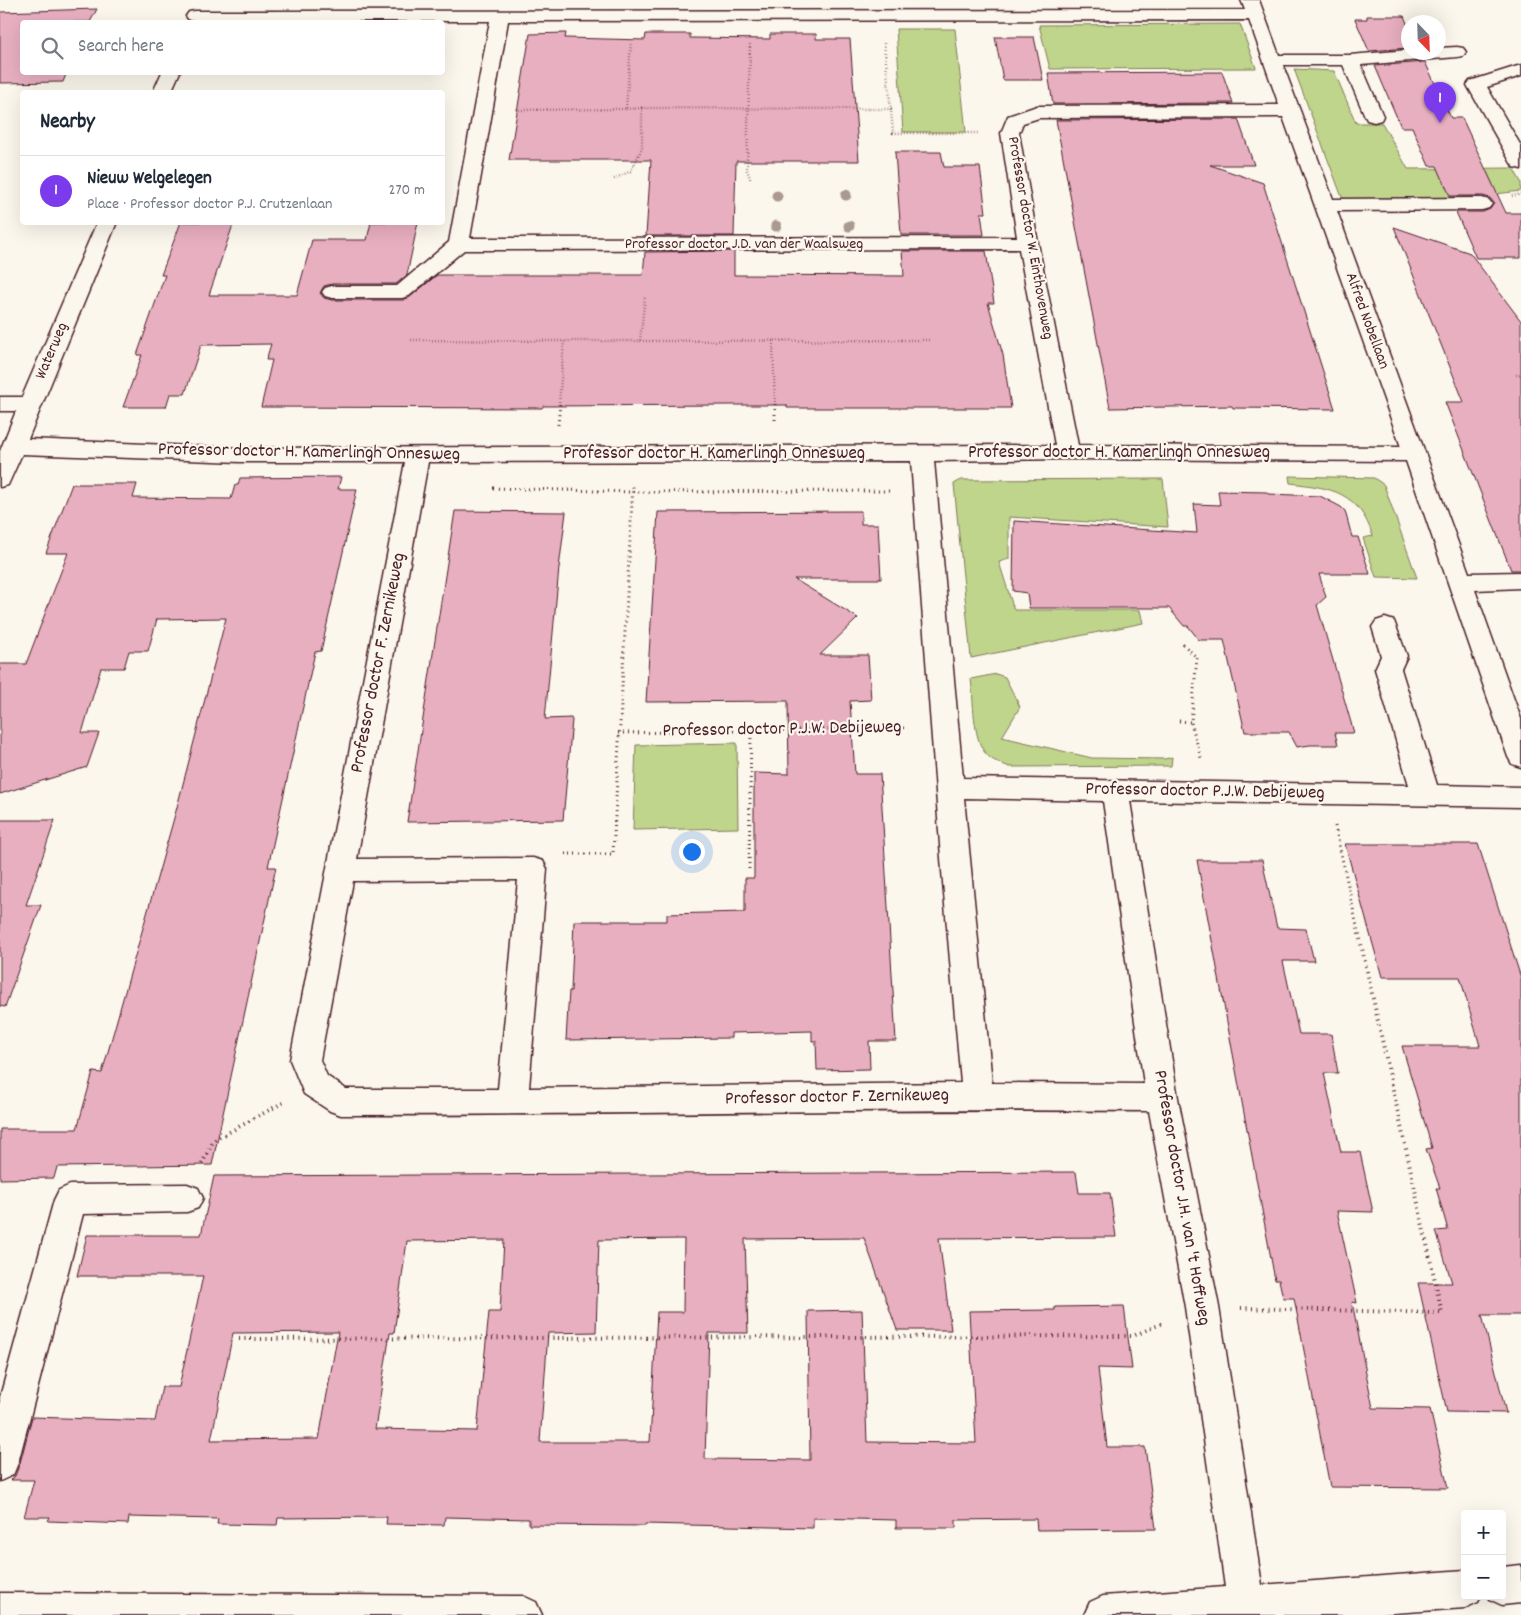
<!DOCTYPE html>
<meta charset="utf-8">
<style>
body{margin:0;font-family:Dekko,sans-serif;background:#f6f6f7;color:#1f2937}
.controls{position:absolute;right:15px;bottom:15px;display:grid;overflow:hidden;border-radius:5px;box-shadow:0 5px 20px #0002}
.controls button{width:45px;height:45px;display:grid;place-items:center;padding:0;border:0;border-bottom:1px solid #e0e1e3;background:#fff;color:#1f2937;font:25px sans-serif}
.compass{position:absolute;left:1401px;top:15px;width:45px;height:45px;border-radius:50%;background:#fff;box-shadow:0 5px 20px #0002;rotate:157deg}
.you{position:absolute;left:691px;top:851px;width:18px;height:18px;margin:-12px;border:4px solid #fff;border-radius:50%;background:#1a73e8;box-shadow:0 0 0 8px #1a73e833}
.badge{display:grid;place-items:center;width:32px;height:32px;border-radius:50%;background:#7c3aed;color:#fff;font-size:16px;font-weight:700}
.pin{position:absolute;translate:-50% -41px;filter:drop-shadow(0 1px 2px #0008)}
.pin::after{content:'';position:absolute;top:26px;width:18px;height:15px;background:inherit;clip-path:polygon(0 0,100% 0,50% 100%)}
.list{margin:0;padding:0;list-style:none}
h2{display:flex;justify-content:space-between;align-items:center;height:65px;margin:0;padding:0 20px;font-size:21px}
h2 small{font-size:16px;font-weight:400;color:#747a83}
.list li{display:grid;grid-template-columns:32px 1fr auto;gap:15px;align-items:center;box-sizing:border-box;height:70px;padding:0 20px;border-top:1px solid #e0e1e3}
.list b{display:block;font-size:19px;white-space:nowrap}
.list p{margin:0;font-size:16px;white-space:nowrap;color:#747a83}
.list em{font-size:16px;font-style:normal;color:#747a83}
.icon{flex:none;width:28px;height:28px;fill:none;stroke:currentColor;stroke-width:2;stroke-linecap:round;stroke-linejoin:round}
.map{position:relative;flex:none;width:1521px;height:1615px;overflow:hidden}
.search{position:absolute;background:#fff;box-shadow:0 5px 20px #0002;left:20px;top:20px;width:425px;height:55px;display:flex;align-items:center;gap:12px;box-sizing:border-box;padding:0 18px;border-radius:5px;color:#747a83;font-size:19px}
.panel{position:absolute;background:#fff;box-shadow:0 5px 20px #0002;left:20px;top:90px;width:425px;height:135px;border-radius:5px}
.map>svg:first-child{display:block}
</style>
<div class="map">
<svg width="1521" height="1615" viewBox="0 0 1521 1615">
<rect width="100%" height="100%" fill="#fbf7ec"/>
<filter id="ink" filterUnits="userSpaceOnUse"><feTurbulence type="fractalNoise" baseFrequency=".02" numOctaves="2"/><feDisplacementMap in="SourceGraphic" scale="10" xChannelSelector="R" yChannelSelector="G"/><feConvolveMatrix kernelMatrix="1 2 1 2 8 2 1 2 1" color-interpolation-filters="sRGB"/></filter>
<g filter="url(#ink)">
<g fill="#bed58b" stroke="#847a5b">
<path d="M 1240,24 L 1256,68 L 1050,69 L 1039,25 Z"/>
<path d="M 896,29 L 955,29 L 966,132 L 903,132 Z"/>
<path d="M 1294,69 L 1334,71 L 1356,123 L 1382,123 L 1408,169 L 1513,168 L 1521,182 L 1521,191 L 1469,197 L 1343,200 Z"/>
<path d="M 1289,476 L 1374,478 L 1384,485 L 1417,578 L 1376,577 L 1363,538 L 1373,536 C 1358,492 1333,488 1290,483 Z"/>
<path d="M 1163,479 L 1168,527 L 1009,517 L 1009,559 L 999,562 L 1014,610 L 1140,610 L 1143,623 L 971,658 L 954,484 L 961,480 Z"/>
<path d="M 996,674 L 1005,677 L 1020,707 L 1002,737 L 1092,758 L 1165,759 L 1172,757 L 1171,766 L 1010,767 C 1002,764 992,761 986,754 C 972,738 974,700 971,679 Z"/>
<path d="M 737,743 L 738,828 L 633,830 L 636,745 Z"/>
</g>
<g fill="#e8afc1" stroke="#4a1f2b" fill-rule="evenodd">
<path d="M 97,9 L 90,22 L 22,22 L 22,72 L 67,72 L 63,82 L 0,83 L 0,12 Z"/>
<path d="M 1367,16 L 1404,16 L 1408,26 L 1408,48 L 1369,51 L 1355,19 L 1367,19 Z"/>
<path d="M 566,33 L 565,38 L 645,40 L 646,34 L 690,34 L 690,38 L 770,39 L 770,34 L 816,34 L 816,39 L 850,39 L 859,161 L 736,161 L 734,236 L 646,236 L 651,160 L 509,160 L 530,34 Z"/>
<path d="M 995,37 L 1034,37 L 1043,80 L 1003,80 Z"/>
<path d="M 1425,62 L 1451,118 L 1462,118 L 1506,213 L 1521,213 L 1521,258 L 1476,258 L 1456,212 L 1483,212 L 1490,209 L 1494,203 L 1490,198 L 1483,196 L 1450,196 L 1437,166 L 1429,166 L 1412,127 L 1401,127 L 1375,66 Z"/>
<path d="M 1222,72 L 1233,103 L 1053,104 L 1048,73 Z"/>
<path d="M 1238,119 L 1254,165 L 1210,165 L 1263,183 L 1335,409 L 1233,408 L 1232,406 L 1110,408 L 1056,120 Z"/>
<path d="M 895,152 L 941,152 L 944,167 L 980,167 L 986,213 L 981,213 L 984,235 L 901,235 Z"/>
<path d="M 181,222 L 234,222 L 209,295 L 297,295 L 312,240 L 367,240 L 371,222 L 418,222 L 407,275 L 396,284 L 332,284 L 324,286 L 320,293 L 324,298 L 332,300 L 403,300 L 410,297 L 437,275 L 643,275 L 645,252 L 734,251 L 734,275 L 904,276 L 902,251 L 986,251 L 994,303 L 988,303 L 1003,355 L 1011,408 L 787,408 L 787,405 L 729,405 L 543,406 L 542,408 L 261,407 L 272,360 L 266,360 L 271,344 L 201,345 L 185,394 L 170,394 L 166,407 L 123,407 L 142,355 L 137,355 L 165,275 L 161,275 Z"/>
<path d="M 1394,227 L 1470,253 L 1521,321 L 1521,570 L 1511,570 L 1445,402 L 1464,402 Z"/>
<path d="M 341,477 L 338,489 L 357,489 L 321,651 L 315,652 L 268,867 L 276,867 L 212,1165 L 57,1167 L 54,1178 L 0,1179 L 0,1129 L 77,1129 L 93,1072 L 102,1073 L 176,811 L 226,618 L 157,619 L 148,651 L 129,651 L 124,668 L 101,668 L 82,733 L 99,733 L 87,767 L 0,794 L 0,664 L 26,664 L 68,553 L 46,553 L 72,484 L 137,484 L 133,498 L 231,499 L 235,485 L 238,485 L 240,478 Z"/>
<path d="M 1218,491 L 1267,492 L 1268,494 L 1320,496 L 1341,507 L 1345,511 L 1352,537 L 1358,537 L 1370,574 L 1319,574 L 1326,597 L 1317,605 L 1354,733 L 1335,733 L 1338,745 L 1310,745 L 1297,747 L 1289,732 L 1245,732 L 1224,640 L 1199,640 L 1188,626 L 1184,626 L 1169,608 L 1029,608 L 1027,593 L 1013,591 L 1014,521 L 1197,533 L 1194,504 L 1220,505 Z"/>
<path d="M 455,511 L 566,512 L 559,568 L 545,719 L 571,718 L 572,720 L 563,820 L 407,822 Z"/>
<path d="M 861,511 L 861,524 L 878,524 L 881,579 L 794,579 L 858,618 L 820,655 L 868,655 L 871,700 L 850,701 L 855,774 L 880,774 L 896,1041 L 869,1041 L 870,1069 L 817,1070 L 816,1041 L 812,1041 L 812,1031 L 731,1033 L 731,1038 L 566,1040 L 569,991 L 571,991 L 574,921 L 667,921 L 667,914 L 745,912 L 745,878 L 754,878 L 754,773 L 789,774 L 788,701 L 646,702 L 658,512 Z"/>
<path d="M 0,820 L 55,820 L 26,905 L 41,905 L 5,1007 L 0,1006 Z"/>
<path d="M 1345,844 L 1478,844 L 1521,978 L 1521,1315 L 1482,1315 L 1506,1413 L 1447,1412 L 1418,1283 L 1452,1283 L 1436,1231 L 1448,1230 L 1436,1188 L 1440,1188 L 1426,1149 L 1432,1148 L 1402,1046 L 1480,1046 L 1460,977 L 1382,977 Z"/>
<path d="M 1197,860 L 1262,860 L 1277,928 L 1306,929 L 1314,961 L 1283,961 L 1299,1034 L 1331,1034 L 1338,1073 L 1324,1073 L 1341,1152 L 1360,1152 L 1373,1212 L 1337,1211 L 1357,1303 L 1352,1302 L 1373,1408 L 1430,1409 L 1448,1488 L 1330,1487 L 1294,1298 L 1283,1298 L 1279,1280 L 1275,1280 Z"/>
<path d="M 1076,1172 L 1079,1193 L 1110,1193 L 1116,1237 L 939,1238 L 951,1330 L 897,1330 L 864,1238 L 745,1239 L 748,1333 L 709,1333 L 705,1459 L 810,1460 L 808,1311 L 862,1310 L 867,1442 L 976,1443 L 969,1311 L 1055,1310 L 1055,1307 L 1124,1306 L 1132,1369 L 1098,1368 L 1107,1447 L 1145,1447 L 1156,1529 L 1037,1530 L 1036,1519 L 956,1520 L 956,1528 L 896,1528 L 896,1520 L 813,1518 L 813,1528 L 645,1524 L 645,1526 L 529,1525 L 529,1519 L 445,1517 L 444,1525 L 386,1524 L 387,1517 L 278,1518 L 277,1525 L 217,1524 L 218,1519 L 129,1517 L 128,1524 L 48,1521 L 50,1517 L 24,1517 L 34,1480 L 11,1480 L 15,1476 L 20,1463 L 32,1417 L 155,1421 L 162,1387 L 179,1387 L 203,1276 L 77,1276 L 87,1235 L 201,1235 L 214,1176 ZM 684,1239 L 683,1312 L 657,1312 L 650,1442 L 540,1442 L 548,1333 L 596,1332 L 599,1240 ZM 504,1240 L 500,1312 L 489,1312 L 477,1431 L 375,1429 L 390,1333 L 394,1333 L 407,1241 ZM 338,1332 L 319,1439 L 211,1440 L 233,1333 Z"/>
</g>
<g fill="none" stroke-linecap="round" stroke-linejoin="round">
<defs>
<g id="minor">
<path d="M 1241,0 L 1259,0 L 1279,55 L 1350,55 L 1408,50 L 1408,52 L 1438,52 L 1438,48 L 1457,47 L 1463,48 L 1466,52 L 1463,56 L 1457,57 L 1361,65 L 1383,116 L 1381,120 L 1374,122 L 1367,120 L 1365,116 L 1343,65 L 1283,65 L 1333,199 L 1482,198 L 1489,200 L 1492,204 L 1489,208 L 1482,210 L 1337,211 L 1469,573 L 1521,572 L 1521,588 L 1475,590 L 1521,719 L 1521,767 L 1512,764 L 1508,757 L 1406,461 L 1068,459 L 934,461 L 963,778 L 1409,785 L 1375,669 L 1381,656 L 1372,627 L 1376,621 L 1385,618 L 1394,621 L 1407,656 L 1401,669 L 1437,785 L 1521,787 L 1521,807 L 1130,801 L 1178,1098 L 1219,1307 L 1262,1585 L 1465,1570 L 1465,1596 L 1481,1596 L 1478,1602 L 1465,1608 L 1365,1615 L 1084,1615 L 1090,1602 L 1103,1596 L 1225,1587 L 1185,1307 L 1149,1111 C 880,1108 610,1115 341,1115 L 330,1111 L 304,1094 L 290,1060 L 405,462 L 240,462 L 22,454 L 8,485 L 0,487 L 0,451 L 16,411 L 0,411 L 0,397 L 22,397 L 97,222 L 117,222 L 28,439 L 240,448 L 1055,445 L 1019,249 L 464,250 L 409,296 L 402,298 L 332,298 L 325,296 L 322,292 L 325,288 L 332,286 L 397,286 L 449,242 L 490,21 L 195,21 L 189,20 L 186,16 L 189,12 L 195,11 L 1245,10 ZM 1249,20 L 1279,105 L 1037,106 L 1008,116 L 1001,133 L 1017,237 L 470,238 L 508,21 ZM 1283,117 L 1401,447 L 1078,445 L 1038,243 L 1019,133 L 1023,123 L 1039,118 ZM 911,461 L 942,871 L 961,1083 L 529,1088 L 547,869 L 543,861 L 533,858 L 357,859 L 428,462 ZM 964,798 L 1103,801 L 1144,1084 L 992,1083 ZM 518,880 L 498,1089 L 346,1089 L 327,1076 L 320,1060 L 353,881 Z"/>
<path d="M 1521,65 L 1521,76 L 1487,87 L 1521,146 L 1521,169 L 1514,167 L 1511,163 L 1467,85 L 1470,81 Z"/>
<path d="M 162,72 L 180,72 L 171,92 L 153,92 Z"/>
<path d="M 187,1184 L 198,1188 L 203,1198 L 198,1208 L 187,1212 L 83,1214 L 18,1463 L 13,1475 L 0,1481 L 0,1397 L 54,1200 L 59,1190 L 70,1185 Z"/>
<path d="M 1521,1565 L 1521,1603 L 1502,1605 L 1489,1599 L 1488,1596 L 1502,1596 L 1502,1567 Z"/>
<path d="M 0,1593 L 523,1596 L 536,1602 L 542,1615 L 0,1615 Z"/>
</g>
</defs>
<use href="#minor" stroke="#4a1f2b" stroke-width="3"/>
<g stroke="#4a1f2b" stroke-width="2.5" stroke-dasharray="0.5 2.5" stroke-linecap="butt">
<path d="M 750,44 L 747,170 L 751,181"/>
<path d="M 626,109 L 642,108"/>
<path d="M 891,109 L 893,133 L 979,133"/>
<path d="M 516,110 L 626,109 L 631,43"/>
<path d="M 614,179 L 631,171 L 642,148 L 642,108 L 891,109 L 884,43"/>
<path d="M 1512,196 L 1521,194"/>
<path d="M 411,340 L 564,341"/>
<path d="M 640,341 L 929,340"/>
<path d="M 773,341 L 775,405"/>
<path d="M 1516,375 L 1521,374"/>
<path d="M 559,405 L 564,341 L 640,341 L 645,296"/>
</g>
<g stroke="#4a1f2b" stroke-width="3" stroke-dasharray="1 4" stroke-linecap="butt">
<path d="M 775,404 L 775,423"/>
<path d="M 558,425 L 560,404"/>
<path d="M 493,488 L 632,492 L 889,491"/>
<path d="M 1183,644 L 1197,658 L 1191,722 L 1201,758"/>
<path d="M 1179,721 L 1191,722"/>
<path d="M 618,733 L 908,728"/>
<path d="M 1335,826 L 1358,931"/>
<path d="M 565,854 L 613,854 L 633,484"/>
<path d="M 749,869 L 751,731"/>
</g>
<g stroke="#4a1f2b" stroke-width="4" stroke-dasharray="1 4.5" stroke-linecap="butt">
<path d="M 202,1164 L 213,1141 L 284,1102"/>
<path d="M 1241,1308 L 1442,1313 L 1358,930"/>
<path d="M 239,1339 L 1133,1336 L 1163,1323"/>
</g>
<use href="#minor" fill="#fbf7ec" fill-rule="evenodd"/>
</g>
<g fill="#aa998f">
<circle cx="846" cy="195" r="5.5"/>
<circle cx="777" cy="196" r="5.5"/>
<circle cx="776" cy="226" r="5.5"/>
<circle cx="849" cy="226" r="5.5"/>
</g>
</g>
<g text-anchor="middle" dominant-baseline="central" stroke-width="4.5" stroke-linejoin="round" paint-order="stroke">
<g font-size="16" fill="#4a1f2b" stroke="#fbf7ec">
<text transform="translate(1030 238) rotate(80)">Professor doctor W. Einthovenweg</text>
<text x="744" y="244">Professor doctor J.D. van der Waalsweg</text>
<text transform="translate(1367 321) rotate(70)">Alfred Nobellaan</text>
<text transform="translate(52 351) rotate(-67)">Waterweg</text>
</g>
<g font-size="19" fill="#4a1f2b" stroke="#fbf7ec">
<text transform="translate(309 453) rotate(1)">Professor doctor H. Kamerlingh Onnesweg</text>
<text x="1119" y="453">Professor doctor H. Kamerlingh Onnesweg</text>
<text x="714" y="454">Professor doctor H. Kamerlingh Onnesweg</text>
<text transform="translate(379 663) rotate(-79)">Professor doctor F. Zernikeweg</text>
<text transform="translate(782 730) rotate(-1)">Professor doctor P.J.W. Debijeweg</text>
<text transform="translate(1205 792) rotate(1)">Professor doctor P.J.W. Debijeweg</text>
<text transform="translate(837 1098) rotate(-1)">Professor doctor F. Zernikeweg</text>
<text transform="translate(1181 1198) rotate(80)">Professor doctor J.H. van 't Hoffweg</text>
</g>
</g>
</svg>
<div class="controls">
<button>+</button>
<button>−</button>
</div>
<svg class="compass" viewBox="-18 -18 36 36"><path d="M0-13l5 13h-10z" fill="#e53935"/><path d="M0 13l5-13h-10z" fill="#747a83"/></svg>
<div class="you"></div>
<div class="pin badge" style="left:1440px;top:123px">1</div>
<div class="search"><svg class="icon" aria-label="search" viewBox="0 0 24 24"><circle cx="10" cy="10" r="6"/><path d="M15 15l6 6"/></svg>Search here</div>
<section class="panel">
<h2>Nearby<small></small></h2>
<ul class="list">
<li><span class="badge">1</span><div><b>Nieuw Welgelegen</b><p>Place · Professor doctor P.J. Crutzenlaan</p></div><em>270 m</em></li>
</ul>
</section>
</div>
